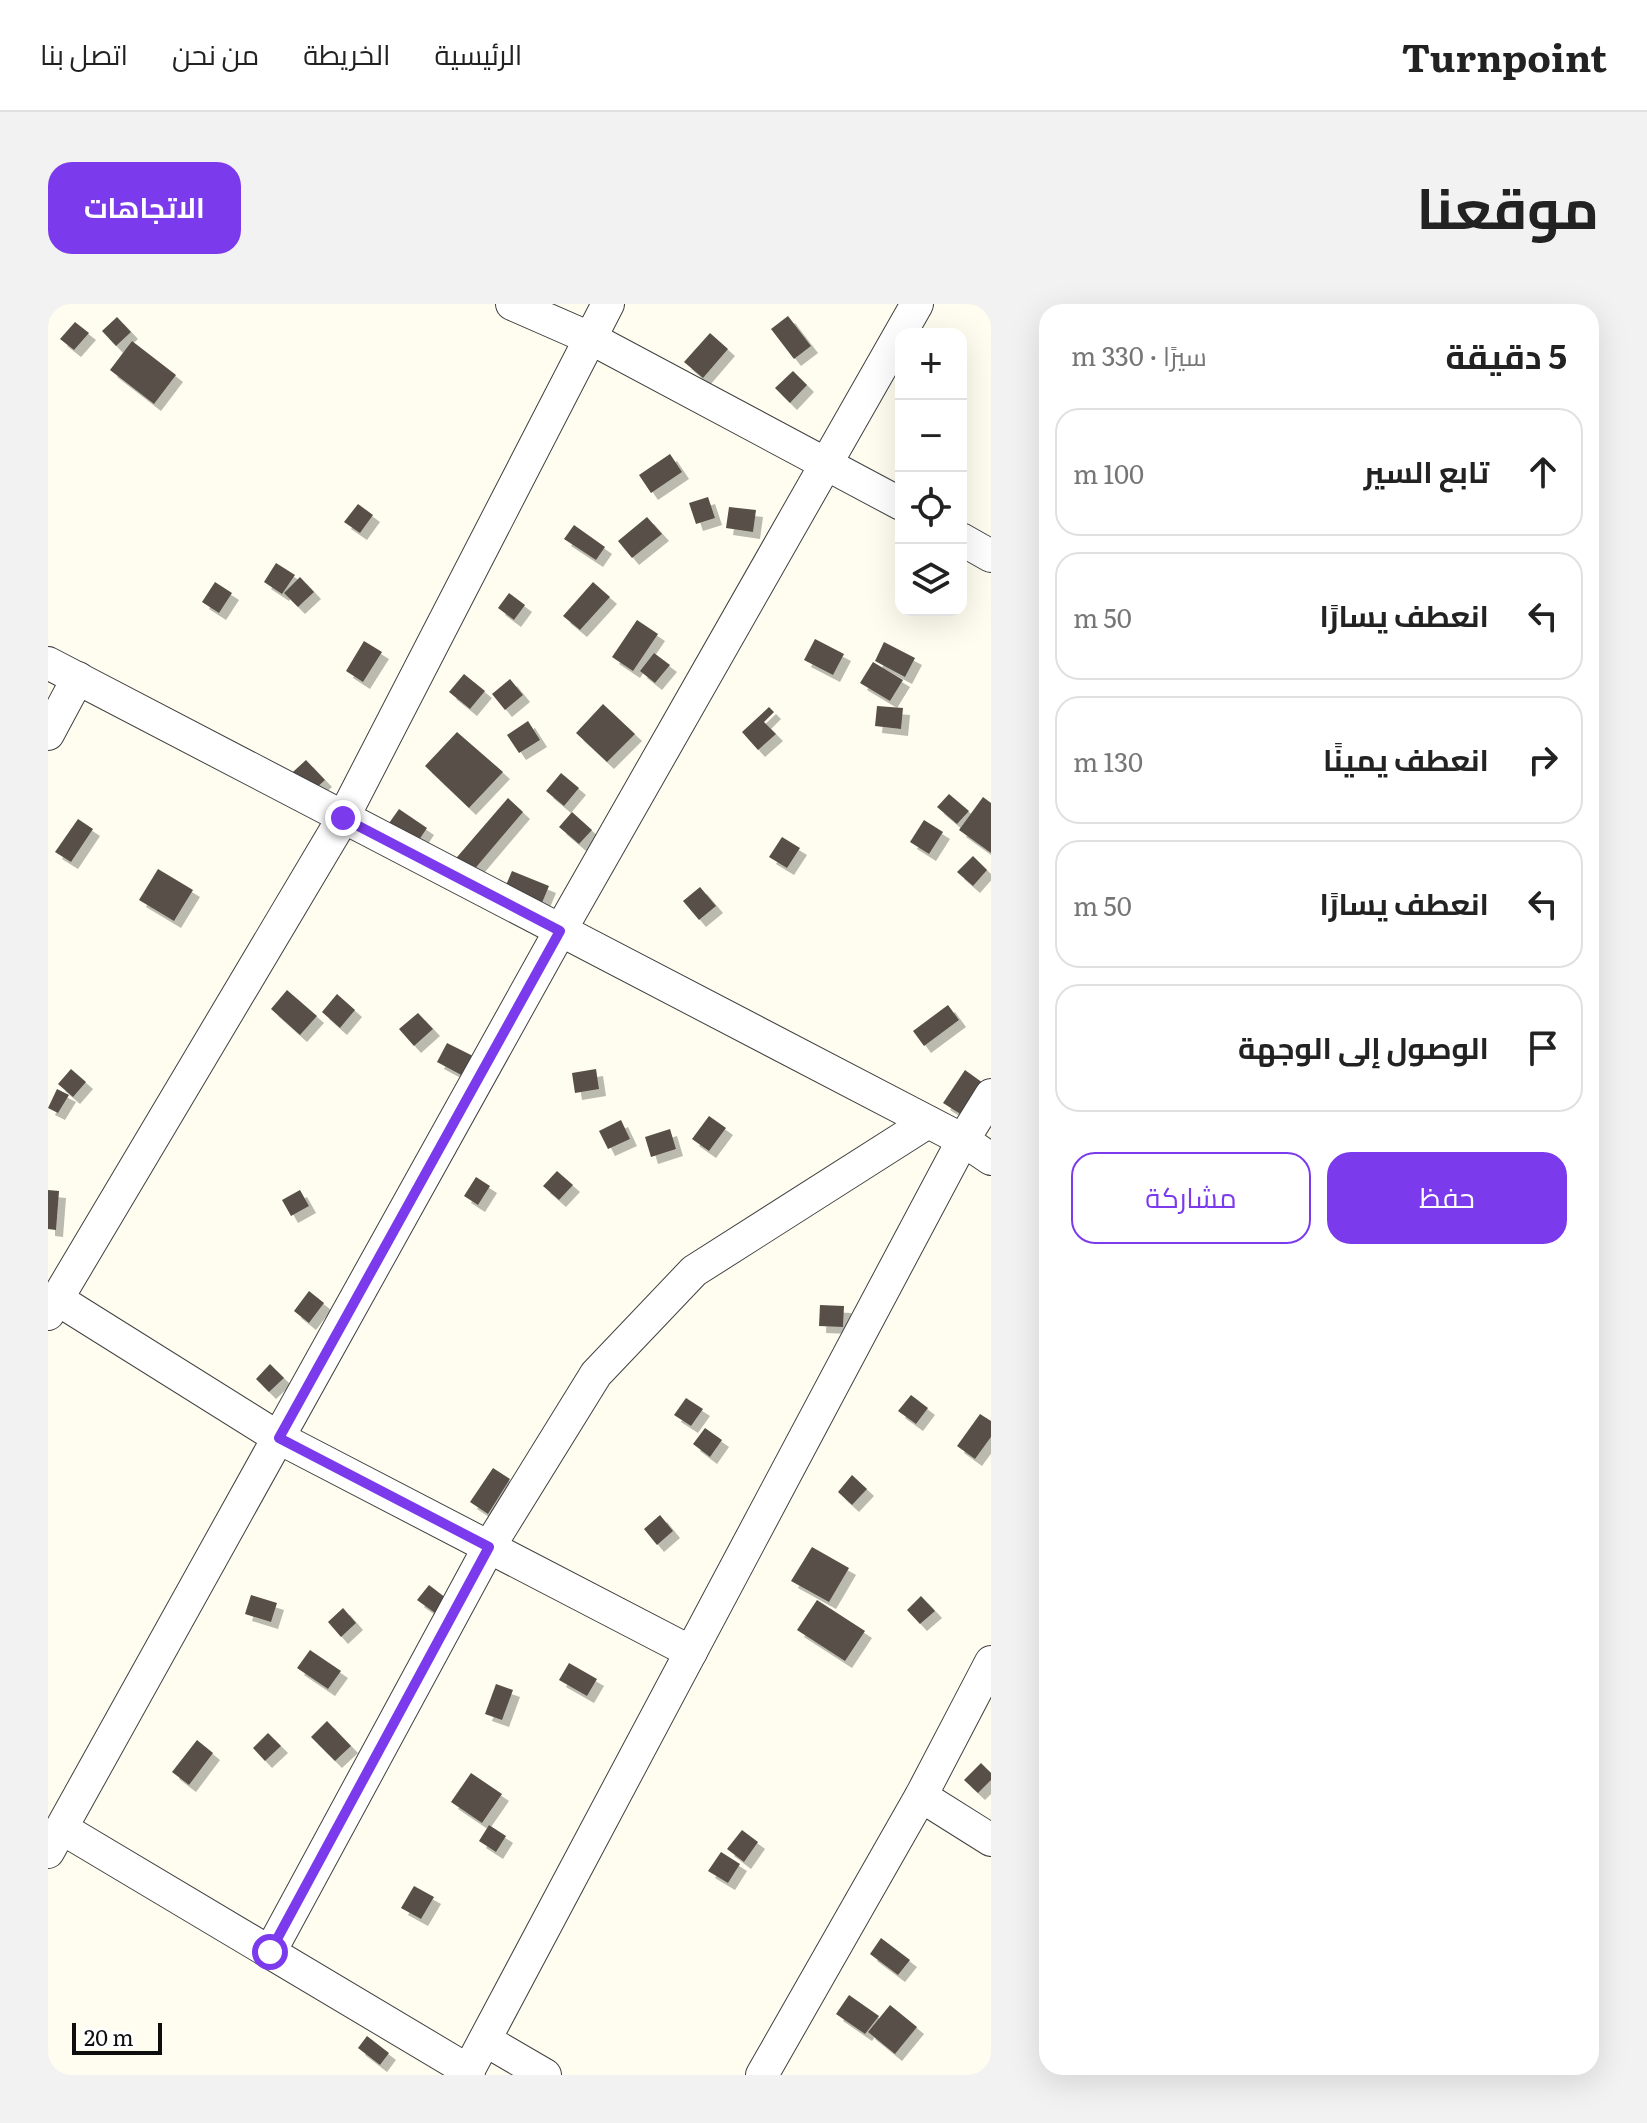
<!DOCTYPE html>
<html lang="ar">
<meta charset="utf-8">
<style>
body{margin:0;font-family:Literata,Cairo,serif;background:#f2f2f2;color:#222;direction:rtl}
.controls{position:absolute;right:24px;top:24px;display:grid;overflow:hidden;border-radius:16px;box-shadow:0 8px 32px #0002}
.controls button{width:72px;height:72px;display:grid;place-items:center;padding:0;border:0;border-bottom:2px solid #e0e0e0;background:#fff;color:#222;font:40px sans-serif}
.scale{position:absolute;left:24px;bottom:20px;width:90px;box-sizing:border-box;padding-left:8px;border:4px solid #0e0e0e;border-top:0;font-size:22px;line-height:28px;white-space:nowrap;color:#0e0e0e;-webkit-text-stroke:6px #fff;paint-order:stroke}
.stop{position:absolute;width:24px;height:24px;margin:-18px;border:6px solid #7c3aed;border-radius:50%;background:#fff}
.stop.end{background:#7c3aed;border-color:#fff;box-shadow:0 2px 8px #0008}
.list{margin:0;padding:0;list-style:none}
h2{display:flex;justify-content:space-between;align-items:center;height:104px;margin:0;padding:0 32px;font-size:34px}
h2 small{font-size:26px;font-weight:400;color:#767676}
.list li{display:grid;grid-template-columns:52px 1fr auto;gap:24px;align-items:center;box-sizing:border-box;height:128px;margin:0 16px 16px;padding:0 16px;border:2px solid #e0e0e0;border-radius:24px}
.list b{display:block;font-size:30px;white-space:nowrap}
.list em{font-size:26px;font-style:normal;color:#767676}
.actions{display:flex;gap:16px;padding:24px 32px}
.actions a{flex:1;padding:18px 0;border:2px solid #7c3aed;border-radius:24px;text-align:center;font-size:28px;color:#7c3aed}
.actions .main{background:#7c3aed;color:#fff}
.icon{flex:none;width:44px;height:44px;fill:none;stroke:currentColor;stroke-width:2;stroke-linecap:round;stroke-linejoin:round}
.map{position:relative;flex:none;width:943px;height:1771px;overflow:hidden;direction:ltr;border-radius:24px}
header{display:flex;align-items:center;gap:48px;box-sizing:border-box;height:112px;padding:0 40px;background:#fff;border-bottom:2px solid #e0e0e0}
header strong{font-size:38px}
nav{display:flex;gap:44px;margin-inline-start:auto;font-size:28px}
.intro{display:flex;align-items:center;justify-content:space-between;box-sizing:border-box;height:192px;padding:0 48px}
h1{margin:0;font-size:56px}
.button{padding:20px 36px;border-radius:24px;background:#7c3aed;color:#fff;font-size:28px;font-weight:700}
main{display:flex;gap:48px;padding:0 48px}
aside{flex:1;background:#fff;border-radius:24px;box-shadow:0 8px 32px #0002}
.map>svg:first-child{display:block}
</style>
<header>
<strong>Turnpoint</strong>
<nav><a>الرئيسية</a><a>الخريطة</a><a>من نحن</a><a>اتصل بنا</a></nav>
</header>
<div class="intro"><h1>موقعنا</h1><a class="button">الاتجاهات</a></div>
<main>
<aside>
<h2>5 دقيقة<small>سيرًا · 330 m</small></h2>
<ul class="list">
<li><svg class="icon" aria-label="ahead" viewBox="0 0 24 24"><path d="M12 20V5M6 11l6-6 6 6"/></svg><div><b>تابع السير</b></div><em>100 m</em></li>
<li><svg class="icon" aria-label="left" viewBox="0 0 24 24"><path d="M17 20v-9H6M10 6l-5 5 5 5"/></svg><div><b>انعطف يسارًا</b></div><em>50 m</em></li>
<li><svg class="icon" aria-label="right" viewBox="0 0 24 24"><path d="M7 20v-9h11M14 6l5 5-5 5"/></svg><div><b>انعطف يمينًا</b></div><em>130 m</em></li>
<li><svg class="icon" aria-label="left" viewBox="0 0 24 24"><path d="M17 20v-9H6M10 6l-5 5 5 5"/></svg><div><b>انعطف يسارًا</b></div><em>50 m</em></li>
<li><svg class="icon" aria-label="arrive" viewBox="0 0 24 24"><path d="M6 21V4h12l-3 4 3 4H6"/></svg><div><b>الوصول إلى الوجهة</b></div></li>
</ul>
<div class="actions"><a class="main">حفظ</a><a>مشاركة</a></div>
</aside>
<div class="map">
<svg width="943" height="1771" viewBox="0 0 943 1771">
<defs>
<filter id="shadow"><feDropShadow dx="7" dy="7" stdDeviation="0" flood-color="#0004"/></filter>
</defs>
<rect width="100%" height="100%" fill="#fffdef"/>
<g fill="#585049" filter="url(#shadow)">
<path d="M 740,12 L 763,42 L 746,55 L 723,25 Z"/>
<path d="M 69,13 L 83,28 L 68,42 L 54,27 Z"/>
<path d="M 27,18 L 41,29 L 26,46 L 12,35 Z"/>
<path d="M 662,29 L 680,45 L 655,74 L 636,58 Z"/>
<path d="M 84,37 L 128,71 L 106,100 L 62,66 Z"/>
<path d="M 745,67 L 759,81 L 742,99 L 727,84 Z"/>
<path d="M 622,150 L 634,168 L 603,189 L 591,171 Z"/>
<path d="M 660,193 L 667,214 L 648,220 L 641,199 Z"/>
<path d="M 310,200 L 325,211 L 312,229 L 296,218 Z"/>
<path d="M 681,203 L 708,206 L 705,228 L 678,224 Z"/>
<path d="M 599,213 L 614,230 L 584,254 L 570,237 Z"/>
<path d="M 526,221 L 557,243 L 548,256 L 516,235 Z"/>
<path d="M 228,259 L 247,271 L 234,290 L 216,278 Z"/>
<path d="M 252,273 L 266,288 L 250,303 L 236,289 Z"/>
<path d="M 167,278 L 184,289 L 171,309 L 154,298 Z"/>
<path d="M 545,278 L 562,293 L 532,326 L 515,312 Z"/>
<path d="M 461,289 L 477,301 L 466,316 L 450,304 Z"/>
<path d="M 589,316 L 610,330 L 585,367 L 564,353 Z"/>
<path d="M 767,335 L 796,350 L 785,371 L 756,356 Z"/>
<path d="M 316,337 L 334,348 L 315,378 L 298,367 Z"/>
<path d="M 836,338 L 867,354 L 857,373 L 827,357 Z"/>
<path d="M 606,349 L 622,361 L 607,379 L 592,367 Z"/>
<path d="M 825,358 L 855,376 L 842,397 L 812,379 Z"/>
<path d="M 416,370 L 437,387 L 422,405 L 401,388 Z"/>
<path d="M 462,375 L 475,391 L 457,406 L 444,390 Z"/>
<path d="M 555,400 L 587,430 L 559,458 L 528,429 Z"/>
<path d="M 829,402 L 855,404 L 853,425 L 827,422 Z"/>
<path d="M 721,403 L 726,408 L 716,418 L 728,430 L 710,446 L 694,428 Z"/>
<path d="M 480,417 L 492,436 L 471,449 L 459,431 Z"/>
<path d="M 409,428 L 455,468 L 421,504 L 377,462 Z"/>
<path d="M 258,456 L 277,476 L 254,497 L 235,477 Z"/>
<path d="M 513,469 L 531,484 L 516,502 L 498,487 Z"/>
<path d="M 901,490 L 921,507 L 909,520 L 889,503 Z"/>
<path d="M 935,493 L 943,499 L 943,549 L 911,526 Z"/>
<path d="M 460,494 L 475,508 L 413,581 L 397,567 Z"/>
<path d="M 351,505 L 379,524 L 363,548 L 334,529 Z"/>
<path d="M 524,508 L 544,526 L 531,540 L 511,523 Z"/>
<path d="M 30,515 L 45,525 L 23,558 L 7,548 Z"/>
<path d="M 876,516 L 895,528 L 881,550 L 862,538 Z"/>
<path d="M 734,533 L 752,544 L 739,564 L 721,553 Z"/>
<path d="M 925,552 L 939,566 L 925,582 L 909,568 Z"/>
<path d="M 110,565 L 145,586 L 126,617 L 91,596 Z"/>
<path d="M 464,567 L 501,582 L 486,618 L 449,602 Z"/>
<path d="M 652,583 L 668,602 L 651,616 L 635,597 Z"/>
<path d="M 239,686 L 269,712 L 252,731 L 223,705 Z"/>
<path d="M 289,690 L 307,706 L 292,724 L 274,708 Z"/>
<path d="M 900,701 L 911,716 L 876,742 L 865,727 Z"/>
<path d="M 370,709 L 385,725 L 366,742 L 351,725 Z"/>
<path d="M 399,739 L 427,753 L 417,773 L 389,758 Z"/>
<path d="M 23,765 L 38,778 L 25,793 L 10,780 Z"/>
<path d="M 548,765 L 551,785 L 527,789 L 524,769 Z"/>
<path d="M 917,766 L 935,779 L 914,811 L 895,799 Z"/>
<path d="M 9,785 L 21,791 L 10,809 L 0,804 Z"/>
<path d="M 661,812 L 678,824 L 661,847 L 644,835 Z"/>
<path d="M 573,816 L 582,835 L 560,845 L 551,827 Z"/>
<path d="M 622,825 L 628,845 L 603,853 L 597,833 Z"/>
<path d="M 509,867 L 525,881 L 511,896 L 495,882 Z"/>
<path d="M 428,873 L 442,882 L 430,901 L 416,892 Z"/>
<path d="M 0,886 L 11,887 L 8,926 L 0,925 Z"/>
<path d="M 252,886 L 261,902 L 243,912 L 234,896 Z"/>
<path d="M 261,987 L 276,999 L 261,1019 L 246,1007 Z"/>
<path d="M 772,1001 L 796,1002 L 795,1023 L 771,1022 Z"/>
<path d="M 222,1060 L 236,1074 L 221,1088 L 208,1075 Z"/>
<path d="M 863,1091 L 880,1104 L 868,1120 L 850,1107 Z"/>
<path d="M 638,1094 L 655,1105 L 643,1122 L 626,1111 Z"/>
<path d="M 932,1110 L 943,1117 L 943,1133 L 927,1155 L 909,1142 Z"/>
<path d="M 657,1124 L 674,1136 L 662,1153 L 645,1140 Z"/>
<path d="M 445,1164 L 462,1175 L 440,1210 L 422,1198 Z"/>
<path d="M 804,1171 L 819,1185 L 804,1201 L 790,1188 Z"/>
<path d="M 612,1211 L 625,1227 L 609,1241 L 596,1225 Z"/>
<path d="M 764,1243 L 801,1264 L 781,1298 L 743,1277 Z"/>
<path d="M 381,1281 L 398,1294 L 387,1309 L 369,1296 Z"/>
<path d="M 203,1291 L 229,1299 L 223,1318 L 197,1310 Z"/>
<path d="M 873,1292 L 887,1307 L 872,1320 L 859,1306 Z"/>
<path d="M 769,1296 L 817,1327 L 797,1357 L 749,1326 Z"/>
<path d="M 295,1304 L 308,1319 L 293,1333 L 280,1318 Z"/>
<path d="M 262,1346 L 293,1367 L 280,1385 L 249,1364 Z"/>
<path d="M 521,1359 L 549,1375 L 539,1392 L 511,1376 Z"/>
<path d="M 448,1380 L 465,1386 L 454,1416 L 437,1410 Z"/>
<path d="M 279,1417 L 303,1442 L 287,1457 L 263,1433 Z"/>
<path d="M 220,1429 L 233,1442 L 217,1457 L 205,1444 Z"/>
<path d="M 149,1436 L 165,1449 L 141,1481 L 124,1468 Z"/>
<path d="M 933,1459 L 943,1469 L 943,1476 L 930,1489 L 916,1476 Z"/>
<path d="M 423,1469 L 454,1490 L 434,1519 L 403,1498 Z"/>
<path d="M 441,1521 L 458,1532 L 448,1548 L 431,1537 Z"/>
<path d="M 694,1526 L 710,1538 L 696,1558 L 679,1545 Z"/>
<path d="M 673,1548 L 692,1560 L 680,1579 L 660,1567 Z"/>
<path d="M 366,1582 L 386,1593 L 373,1615 L 353,1604 Z"/>
<path d="M 833,1634 L 862,1656 L 850,1671 L 822,1650 Z"/>
<path d="M 801,1691 L 831,1712 L 817,1730 L 788,1710 Z"/>
<path d="M 842,1701 L 869,1723 L 847,1750 L 820,1728 Z"/>
<path d="M 319,1732 L 341,1749 L 332,1761 L 310,1744 Z"/>
</g>
<g fill="none" stroke-linecap="round" stroke-linejoin="round">
<defs>
<g id="minor">
<path d="M 464,0 L 544,35 L 853,200"/>
<path d="M 913,235 L 943,252"/>
<path d="M 0,359 L 915,836 L 943,855"/>
<path d="M 0,430 L 30,374"/>
<path d="M 9,995 L 231,1134 L 643,1348"/>
<path d="M 0,1010 L 295,514 L 560,0"/>
<path d="M 873,1492 L 943,1536"/>
<path d="M 15,1525 L 421,1767"/>
<path d="M 0,1548 L 512,627 L 869,0"/>
<path d="M 222,1648 L 441,1243 L 548,1070 L 646,967 L 880,818"/>
<path d="M 437,1736 L 497,1771"/>
<path d="M 418,1771 L 915,836 L 943,791"/>
<path d="M 714,1771 L 873,1492 L 943,1358"/>
</g>
</defs>
<use href="#minor" stroke="#414141" stroke-width="34"/>
<use href="#minor" stroke="#fff" stroke-width="32"/>
</g>
<g fill="none" stroke-linecap="round" stroke-linejoin="round">
<path stroke="#7c3aed" stroke-width="10" d="M 222,1648 L 441,1243 L 231,1134 L 512,627 L 295,514"/>
</g>
</svg>
<div class="controls">
<button>+</button>
<button>−</button>
<button><svg class="icon" aria-label="locate" viewBox="0 0 24 24"><circle cx="12" cy="12" r="6"/><path d="M12 2v4M12 18v4M2 12h4M18 12h4"/></svg></button>
<button><svg class="icon" aria-label="layers" viewBox="0 0 24 24"><path d="M12 4l9 5-9 5-9-5zM3 14l9 5 9-5"/></svg></button>
</div>
<div class="scale">20 m</div>
<div class="stop" style="left:222px;top:1648px"></div>
<div class="stop end" style="left:295px;top:514px"></div>
</div>
</main>
